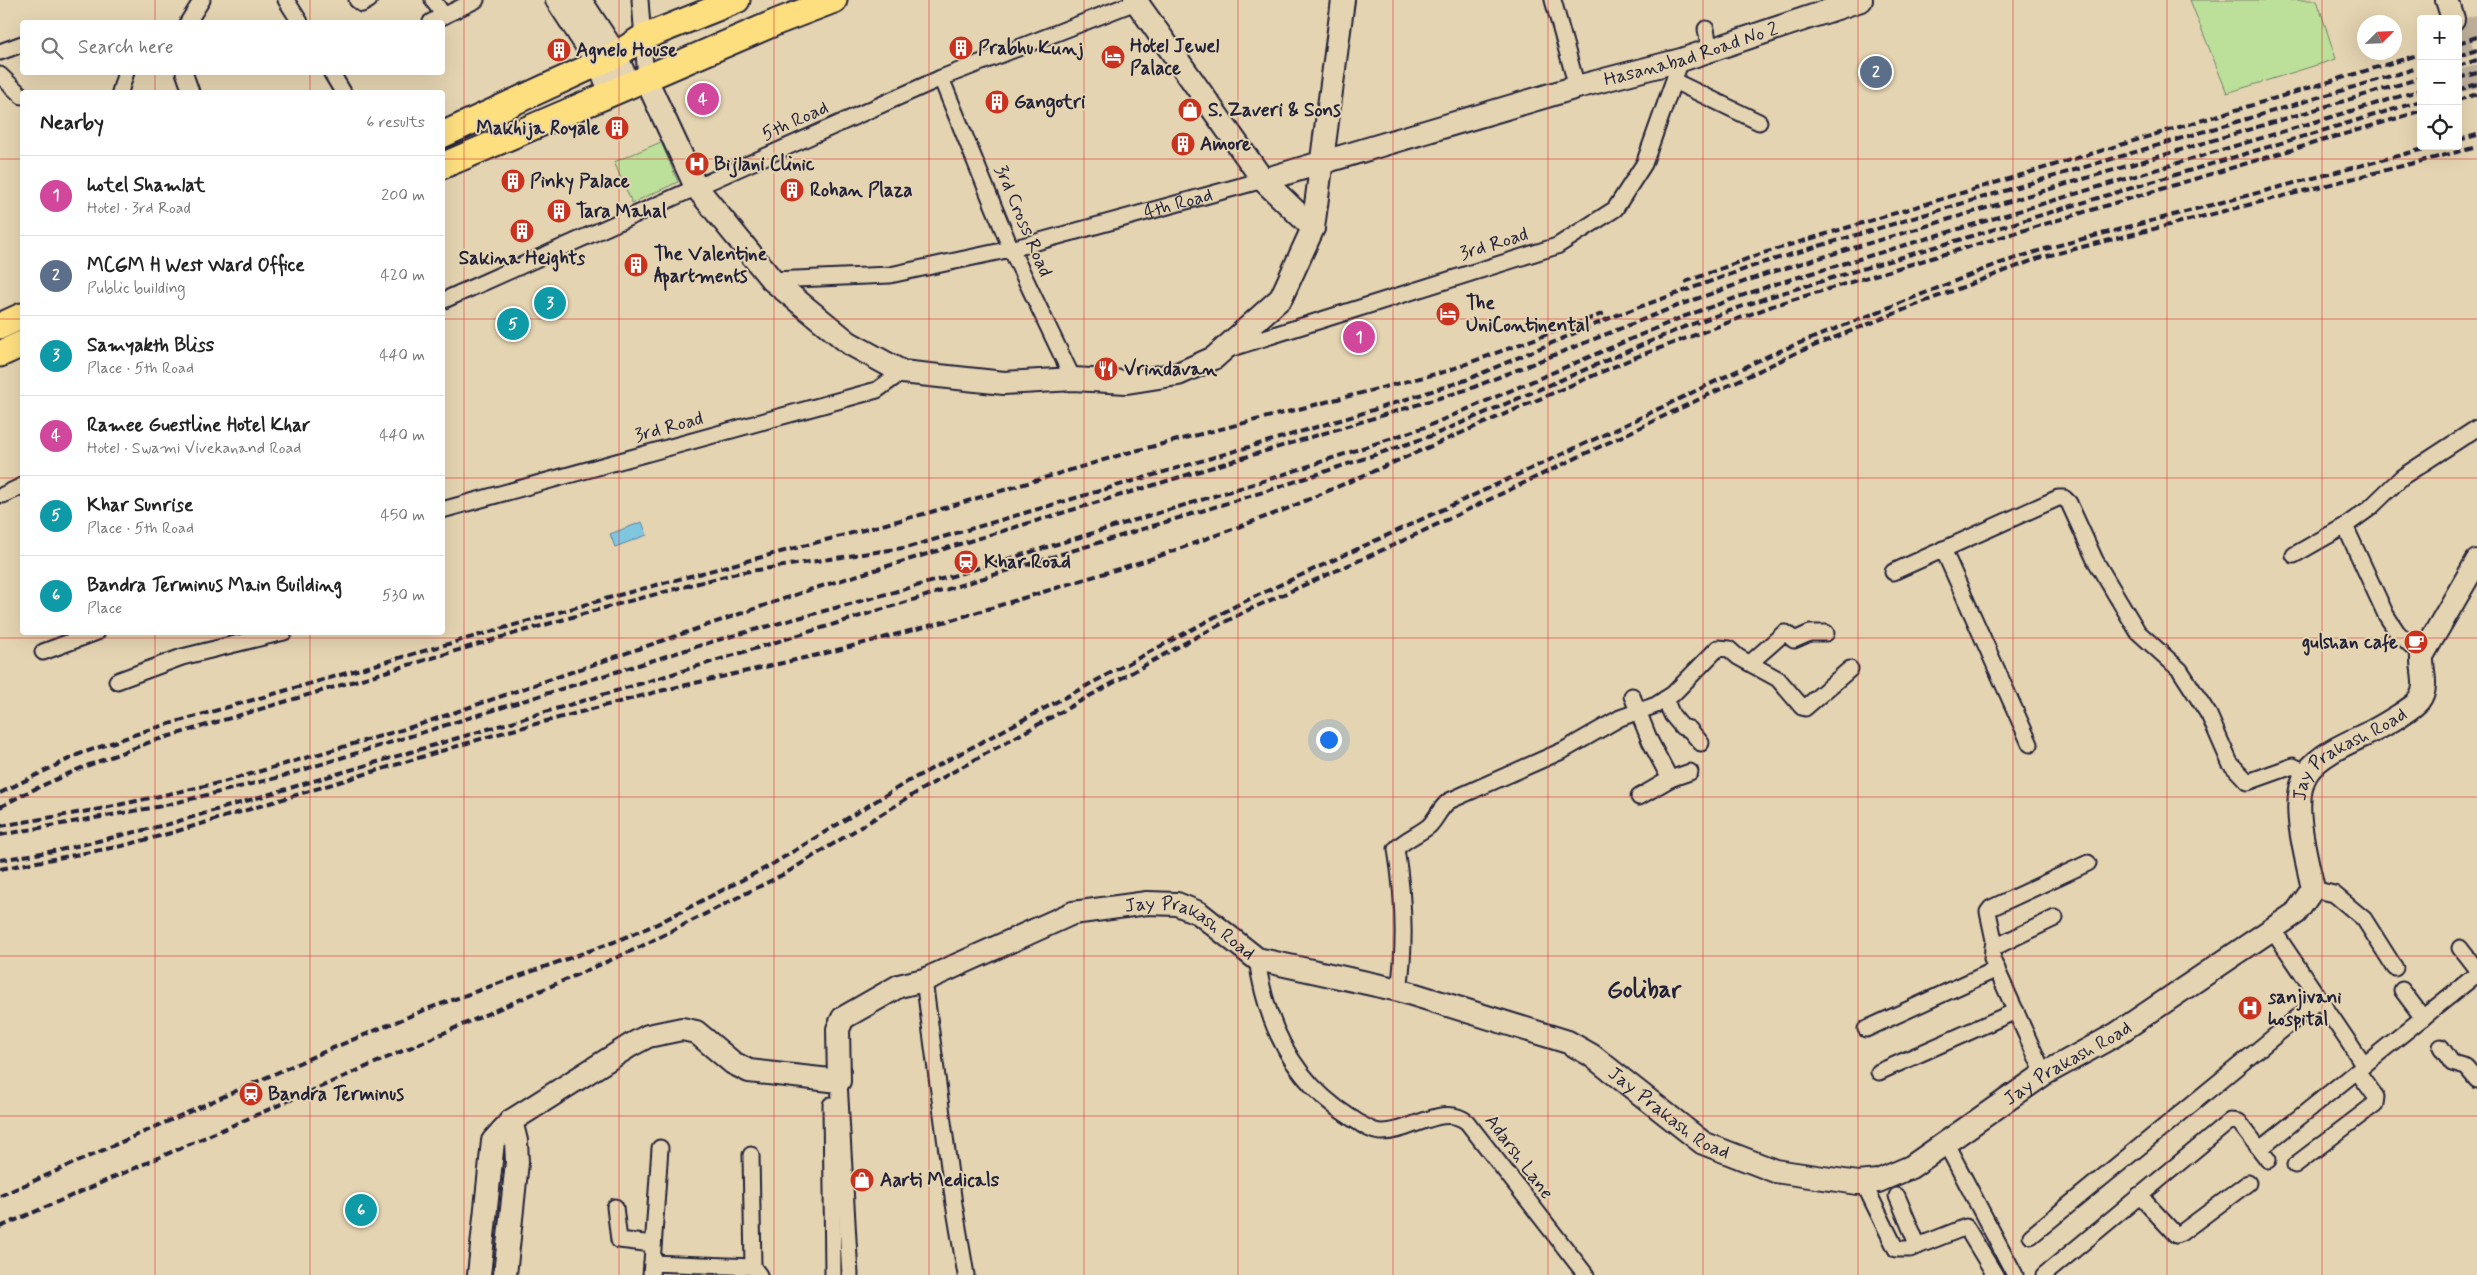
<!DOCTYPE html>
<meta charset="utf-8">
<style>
body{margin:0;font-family:Mynerve,sans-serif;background:#f6f6f6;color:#222}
.controls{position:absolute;right:15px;top:15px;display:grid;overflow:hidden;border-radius:5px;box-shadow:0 5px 20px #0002}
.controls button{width:45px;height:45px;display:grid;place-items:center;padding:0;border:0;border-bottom:1px solid #e0e0e0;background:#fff;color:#222;font:25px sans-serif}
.compass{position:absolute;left:2357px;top:15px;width:45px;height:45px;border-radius:50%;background:#fff;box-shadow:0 5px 20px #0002;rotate:66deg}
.you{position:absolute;left:1328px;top:739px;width:18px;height:18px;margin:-12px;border:4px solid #fff;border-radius:50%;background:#1a73e8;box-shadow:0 0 0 8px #1a73e833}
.badge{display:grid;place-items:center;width:32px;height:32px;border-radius:50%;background:#c8321e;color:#fff;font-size:16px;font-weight:700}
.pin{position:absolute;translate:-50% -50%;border:2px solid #fff;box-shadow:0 1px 5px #0006}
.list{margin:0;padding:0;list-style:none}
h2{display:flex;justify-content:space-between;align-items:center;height:65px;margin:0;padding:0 20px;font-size:21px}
h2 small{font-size:16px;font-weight:400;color:#767676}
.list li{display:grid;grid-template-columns:32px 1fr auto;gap:15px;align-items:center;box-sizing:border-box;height:80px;padding:0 20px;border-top:1px solid #e0e0e0}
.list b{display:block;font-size:19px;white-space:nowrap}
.list p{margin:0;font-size:16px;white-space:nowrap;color:#767676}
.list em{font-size:16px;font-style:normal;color:#767676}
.icon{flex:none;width:28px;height:28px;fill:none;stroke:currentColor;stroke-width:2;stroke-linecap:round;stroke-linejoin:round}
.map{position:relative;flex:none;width:2477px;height:1275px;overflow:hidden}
.search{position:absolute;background:#fff;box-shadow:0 5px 20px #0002;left:20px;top:20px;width:425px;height:55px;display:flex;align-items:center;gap:12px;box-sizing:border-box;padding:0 18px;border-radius:5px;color:#767676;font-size:19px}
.panel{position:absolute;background:#fff;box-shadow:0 5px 20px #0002;left:20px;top:90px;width:425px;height:545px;border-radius:5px}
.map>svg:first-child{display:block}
</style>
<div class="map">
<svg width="2477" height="1275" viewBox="0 0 2477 1275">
<rect width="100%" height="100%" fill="#e5d4b1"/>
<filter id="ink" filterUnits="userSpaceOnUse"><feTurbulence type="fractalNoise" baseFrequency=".02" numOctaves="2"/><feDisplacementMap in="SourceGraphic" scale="10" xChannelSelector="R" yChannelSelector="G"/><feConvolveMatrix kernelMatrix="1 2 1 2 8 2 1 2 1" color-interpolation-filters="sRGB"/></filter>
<g filter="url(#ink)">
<g fill="#bcdf99" stroke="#6f806a">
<path d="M 2190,0 L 2317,0 L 2336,59 L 2227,93 Z"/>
<path d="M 661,142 L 678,182 L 632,203 L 614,162 Z"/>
</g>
<path fill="#80c6e1" stroke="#5a849f" d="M 642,522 L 647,535 L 615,547 L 610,534 Z"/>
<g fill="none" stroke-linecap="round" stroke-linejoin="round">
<g stroke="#beb099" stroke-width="22" stroke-dasharray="22 11" stroke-linecap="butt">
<path d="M 2466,18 L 2476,53"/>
<path d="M 2458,36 L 2477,99"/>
</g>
<defs>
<g id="street">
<path d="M 286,0 L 300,22"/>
<path d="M 357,0 L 362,4 L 369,0"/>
<path d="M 433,0 L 444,16"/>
<path d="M 640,0 L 646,79"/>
<path d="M 1553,0 L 1577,87"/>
<path d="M 188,22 L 202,0"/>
<path d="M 431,22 L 476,0"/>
<path d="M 1706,29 L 1710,51"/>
<path d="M 0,52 L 22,44"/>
<path d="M 184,72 L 191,92"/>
<path d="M 331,72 L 343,92"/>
<path d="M 0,75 L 22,96"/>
<path d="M 941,78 L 1011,249 L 1073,379"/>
<path d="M 1674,81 L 1759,122"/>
<path d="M 120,92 L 126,72"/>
<path id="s1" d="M 772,280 L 890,275 L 1011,249 L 1263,180"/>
<path d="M 442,301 L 941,78 L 1141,0"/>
<path d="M 1229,349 L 1557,246 L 1615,209 L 1644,164 L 1681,60"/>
<path d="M 3,495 L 22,486"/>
<path d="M 442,510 L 877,390 L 902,372"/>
<path d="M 2345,526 L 2386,615 L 2397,632 L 2422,656"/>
<path d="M 1943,549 L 2030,744"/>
<path d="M 2294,555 L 2345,526 L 2370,508 L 2402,477 L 2477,428"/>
<path d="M 1893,572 L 2058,498 L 2064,498 L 2069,503 L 2095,560 L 2138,632 L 2180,670 L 2209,715 L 2230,763 L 2248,782 L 2293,766 L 2307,773"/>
<path d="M 43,652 L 97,632"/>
<path d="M 1750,663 L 1784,633 L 1786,633 L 1794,640 L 1810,633 L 1826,633"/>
<path d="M 117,681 L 182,657 L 284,632"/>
<path d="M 1632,696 L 1650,741 L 1670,779"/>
<path d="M 1665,699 L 1672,715 L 1682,727 L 1689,729 L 1701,743"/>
<path d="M 1639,797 L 1670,779 L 1690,772"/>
<path d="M 2313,889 L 2334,894 L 2364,919 L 2395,968"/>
<path d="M 2273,930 L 2364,1065"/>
<path d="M 1993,948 L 2055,918"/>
<path d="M 2460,948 L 2477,970"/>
<path d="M 1257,959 C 1266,1025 1293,1081 1350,1117 C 1360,1123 1369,1131 1380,1132 C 1408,1134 1443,1102 1467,1122 L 1586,1275"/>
<path d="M 924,980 L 954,1204 L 966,1275"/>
<path d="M 1399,990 C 1406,942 1404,897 1396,849 C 1405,839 1418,835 1429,826 C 1437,818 1439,809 1449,801 L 1564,750 L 1620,718 L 1656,705 L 1673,694 L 1718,648 L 1729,649 L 1738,657 L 1778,679 L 1802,707 L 1805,708 L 1850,669"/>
<path d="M 2402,990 L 2423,1018"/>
<path d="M 1866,1029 L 1997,969"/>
<path d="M 2441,1047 L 2452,1063 L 2466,1067 L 2477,1080"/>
<path d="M 1879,1072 L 2016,1011"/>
<path d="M 2044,1074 L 1992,959 L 1994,940 L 1988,912 L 1991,908 L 2088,863"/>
<path d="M 839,1081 L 850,1275"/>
<path d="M 831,1105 L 833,1275"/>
<path d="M 1945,1142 L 2015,1275"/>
<path d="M 2260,1149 L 2477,974"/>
<path d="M 751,1155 L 753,1267"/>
<path d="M 2295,1165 L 2375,1104 L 2376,1097 L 2357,1071"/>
<path d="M 1863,1182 L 1896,1249 L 1910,1249 L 1966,1227 L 1995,1275"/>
<path d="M 2139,1195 L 2176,1235 L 2181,1233 L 2248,1183"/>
<path d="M 1897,1196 L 1918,1246"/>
<path d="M 615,1207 L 619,1240 L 653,1244"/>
<path d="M 2031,1236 L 2320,999"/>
<path d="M 652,1263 L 660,1148"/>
<path d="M 651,1275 L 652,1263 L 753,1267 L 759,1275"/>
<path d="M 2044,1275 L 2230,1121 L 2239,1122 L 2268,1160"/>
</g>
<g id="secondary">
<path d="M 557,0 L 598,63 L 612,94"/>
<path d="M 580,0 L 616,55 L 629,86"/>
<path d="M 1135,0 L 1263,180 L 1313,228"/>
<path d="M 2447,0 L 2453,19"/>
<path d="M 646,79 L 696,187 L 772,280 L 849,343 L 902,372 L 1004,383 L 1073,379 L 1127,382 L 1178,374 L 1214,358 L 1281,298 L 1313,228 L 1343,0"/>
<path id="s2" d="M 1263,180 L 1577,87 L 1681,60 L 1861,0"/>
<path id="s3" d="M 479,1275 L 493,1141 L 511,1121 L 631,1045 L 648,1036 L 682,1029 L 696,1032 L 733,1063 L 749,1071 L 839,1081 L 838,1029 L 843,1018 L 899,986 L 924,980 L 1073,913 L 1147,903 L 1177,904 L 1199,913 L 1257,959 L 1399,990 L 1568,1042 L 1591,1055 L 1703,1143 L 1775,1171 L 1858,1183 L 1878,1181 L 1911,1167 L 2044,1074 L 2115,1035 L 2296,913 L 2313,889 C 2307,858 2289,801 2307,773 C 2319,754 2352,741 2371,732 C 2381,727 2414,708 2419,700 C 2429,687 2421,670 2422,656 L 2477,561"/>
<path d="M 505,1275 L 517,1162 L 516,1141 L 511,1121"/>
</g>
<g id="primary">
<path d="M 442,135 L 616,55 L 642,38 L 737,0"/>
<path d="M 442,166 L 779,21 L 834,0"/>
<path d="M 0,326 L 22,316"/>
<path d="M 0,354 L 22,344"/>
</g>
</defs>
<use href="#street" stroke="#22223b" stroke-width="19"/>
<use href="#secondary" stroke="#22223b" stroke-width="26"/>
<use href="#primary" stroke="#22223b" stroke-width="29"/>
<use href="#street" stroke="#e5d4b1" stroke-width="15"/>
<use href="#secondary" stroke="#e5d4b1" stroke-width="22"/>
<use href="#primary" stroke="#fedf80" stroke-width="25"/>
<g stroke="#22223b" stroke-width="4" stroke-dasharray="8 4" stroke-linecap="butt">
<path d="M 2458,43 L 2477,37"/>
<path d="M 2458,56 L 2477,50"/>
<path d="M 2458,66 L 2477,60"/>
<path d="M 2458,78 L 2477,73"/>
<path d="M 2458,90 L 2477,84"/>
<path d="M 2458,100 L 2477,94"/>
<path d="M 2458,140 L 2477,135"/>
<path d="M 1685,282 L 1760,254 L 2421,54"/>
<path d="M 0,793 L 77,755 L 148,730 L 619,595 L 931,512 L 1127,453 L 1447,371 L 1605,313"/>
<path d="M 0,807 L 26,793 L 81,768 L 153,741 L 516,633 L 622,603 L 737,573 L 909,547 L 1354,416 L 1466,380 L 1617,315 L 1762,263 L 2421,67"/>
<path d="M 0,826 L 100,809 L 223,782 L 418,725 L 809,590 L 1469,389 L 1677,306 L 1766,274 L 2421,78"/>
<path d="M 0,835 L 162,806 L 280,777 L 721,639 L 949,577 L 1273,478 L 1428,426 L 1680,318 L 1769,286 L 2421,90"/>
<path d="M 0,860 L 60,850 L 169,824 L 656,679 L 1276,488 L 1431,436 L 1684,327 L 1772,296 L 2421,101"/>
<path d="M 0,869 L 122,846 L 171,833 L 494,735 L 660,691 L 826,653 L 955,619 L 1154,558 L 1284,510 L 1636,357 L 1775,305 L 2421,111"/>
<path d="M 0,1196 L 328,1050 L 427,1009 L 614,942 L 657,924 L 771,865 L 907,782 L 1241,603 L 1625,425 L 1770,355 L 1995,265 L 2041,250 L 2435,146"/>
<path d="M 0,1227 L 638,948 L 786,873 L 924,788 L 1183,644 L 1246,611 L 1396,544 L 1796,353 L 1926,301 L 2039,258 L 2477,147"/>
</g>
</g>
</g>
<path fill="none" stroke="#d62828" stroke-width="1" stroke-opacity="0.55" d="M 155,0 L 155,22M 310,0 L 310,22M 464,0 L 464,1275M 619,0 L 619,1275M 774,0 L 774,1275M 929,0 L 929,1275M 1084,0 L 1084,1275M 1238,0 L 1238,1275M 1393,0 L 1393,1275M 1548,0 L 1548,1275M 1703,0 L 1703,1275M 1858,0 L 1858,1275M 2013,0 L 2013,1275M 2167,0 L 2167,1275M 2322,0 L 2322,1275M 155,72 L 155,92M 310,72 L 310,92M 0,159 L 22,159M 442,159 L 2477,159M 0,319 L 22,319M 442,319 L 2477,319M 0,478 L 22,478M 442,478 L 2477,478M 155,632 L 155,1275M 310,632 L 310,1275M 0,638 L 2477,638M 0,797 L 2477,797M 0,956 L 2477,956M 0,1116 L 2477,1116"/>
<defs>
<symbol id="building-disc" viewBox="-11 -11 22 22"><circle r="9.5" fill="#c8321e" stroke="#e5d4b1"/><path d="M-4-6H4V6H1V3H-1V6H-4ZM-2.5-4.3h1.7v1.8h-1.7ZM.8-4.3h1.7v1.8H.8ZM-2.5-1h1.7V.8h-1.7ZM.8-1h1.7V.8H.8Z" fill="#fff"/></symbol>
<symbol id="hotel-disc" viewBox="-11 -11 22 22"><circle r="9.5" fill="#c8321e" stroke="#e5d4b1"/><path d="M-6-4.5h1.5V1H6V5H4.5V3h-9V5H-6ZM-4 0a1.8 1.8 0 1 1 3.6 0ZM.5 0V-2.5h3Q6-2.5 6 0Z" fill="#fff"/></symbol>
<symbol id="shop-disc" viewBox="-11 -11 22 22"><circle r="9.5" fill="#c8321e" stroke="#e5d4b1"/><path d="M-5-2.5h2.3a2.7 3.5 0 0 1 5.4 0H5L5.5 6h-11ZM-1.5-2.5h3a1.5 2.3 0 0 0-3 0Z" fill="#fff"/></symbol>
<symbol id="hospital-disc" viewBox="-11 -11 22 22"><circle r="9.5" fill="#c8321e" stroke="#e5d4b1"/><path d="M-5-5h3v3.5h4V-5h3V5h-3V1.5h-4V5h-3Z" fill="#fff"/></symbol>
<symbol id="restaurant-disc" viewBox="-11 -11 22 22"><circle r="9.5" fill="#c8321e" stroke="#e5d4b1"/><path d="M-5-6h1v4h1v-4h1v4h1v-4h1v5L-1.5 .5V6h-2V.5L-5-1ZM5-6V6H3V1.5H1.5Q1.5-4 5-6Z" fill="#fff"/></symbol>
<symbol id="station-disc" viewBox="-11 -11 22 22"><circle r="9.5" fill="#c8321e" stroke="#e5d4b1"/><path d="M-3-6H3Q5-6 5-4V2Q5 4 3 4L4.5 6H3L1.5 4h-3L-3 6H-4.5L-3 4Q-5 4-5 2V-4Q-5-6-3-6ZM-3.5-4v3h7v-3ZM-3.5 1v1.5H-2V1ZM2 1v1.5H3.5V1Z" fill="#fff"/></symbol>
<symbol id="cafe-disc" viewBox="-11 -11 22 22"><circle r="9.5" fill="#c8321e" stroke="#e5d4b1"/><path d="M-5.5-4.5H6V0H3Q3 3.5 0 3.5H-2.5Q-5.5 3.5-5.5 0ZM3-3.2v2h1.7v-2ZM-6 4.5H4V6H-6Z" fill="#fff"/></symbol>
</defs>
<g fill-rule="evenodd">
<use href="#building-disc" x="947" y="34" width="28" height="28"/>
<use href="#building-disc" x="545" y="36" width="28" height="28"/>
<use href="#hotel-disc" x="1099" y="43" width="28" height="28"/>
<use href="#building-disc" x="983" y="88" width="28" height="28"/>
<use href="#shop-disc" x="1176" y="96" width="28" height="28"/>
<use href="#building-disc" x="603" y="114" width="28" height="28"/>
<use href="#building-disc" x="1169" y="130" width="28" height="28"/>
<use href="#hospital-disc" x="683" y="150" width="28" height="28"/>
<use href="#building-disc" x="499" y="167" width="28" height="28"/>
<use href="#building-disc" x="778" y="176" width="28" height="28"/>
<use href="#building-disc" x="545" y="197" width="28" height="28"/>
<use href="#building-disc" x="508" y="217" width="28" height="28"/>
<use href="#building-disc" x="622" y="251" width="28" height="28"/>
<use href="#hotel-disc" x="1434" y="300" width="28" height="28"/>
<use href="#restaurant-disc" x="1092" y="355" width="28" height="28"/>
<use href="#station-disc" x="952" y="548" width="28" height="28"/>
<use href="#cafe-disc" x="2402" y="628" width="28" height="28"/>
<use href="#hospital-disc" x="2236" y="994" width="28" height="28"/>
<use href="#station-disc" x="237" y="1080" width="28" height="28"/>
<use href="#shop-disc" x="848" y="1166" width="28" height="28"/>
</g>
<g text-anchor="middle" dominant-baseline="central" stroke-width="4" stroke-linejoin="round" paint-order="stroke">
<g font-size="19" font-weight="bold" fill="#22223b" stroke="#e5d4b1" text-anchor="start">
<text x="1130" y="46">Hotel Jewel<tspan x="1130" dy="22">Palace</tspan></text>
<text x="978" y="48">Prabhu Kunj</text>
<text x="576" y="50">Agnelo House</text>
<text x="1014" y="102">Gangotri</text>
<text x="1208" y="110">S. Zaveri &amp; Sons</text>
<text x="600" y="128" text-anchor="end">Makhija Royale</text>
<text x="1200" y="144">Amore</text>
<text x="714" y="164">Bijlani Clinic</text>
<text x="530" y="181">Pinky Palace</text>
<text x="810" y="190">Rohan Plaza</text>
<text x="576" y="211">Tara Mahal</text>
<text x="654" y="254">The Valentine<tspan x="654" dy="22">Apartments</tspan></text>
<text x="522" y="258" text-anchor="middle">Sakina Heights</text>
<text x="1466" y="303">The<tspan x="1466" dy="22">UniContinental</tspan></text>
<text x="1124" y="369">Vrindavan</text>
<text x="984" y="562">Khar Road</text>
<text x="2398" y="642" text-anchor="end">gulshan cafe</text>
<text x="2268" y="997">sanjivani<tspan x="2268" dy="22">hospital</tspan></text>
<text x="268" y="1094">Bandra Terminus</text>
<text x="880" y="1180">Aarti Medicals</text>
</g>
<g font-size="19" fill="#22223b" stroke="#e5d4b1">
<text stroke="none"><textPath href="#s2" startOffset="446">Hasanabad Road No 2</textPath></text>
<text transform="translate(795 121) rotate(-24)">5th Road</text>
<text stroke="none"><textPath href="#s1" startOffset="415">4th Road</textPath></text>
<text transform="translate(1023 221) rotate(67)">3rd Cross Road</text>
<text transform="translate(1494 244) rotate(-17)">3rd Road</text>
<text transform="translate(669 427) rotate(-15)">3rd Road</text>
<text stroke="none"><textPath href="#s3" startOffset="2410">Jay Prakash Road</textPath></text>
<text stroke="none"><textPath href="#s3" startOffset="971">Jay Prakash Road</textPath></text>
<text stroke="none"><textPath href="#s3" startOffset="1945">Jay Prakash Road</textPath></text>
<text stroke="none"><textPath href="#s3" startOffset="1495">Jay Prakash Road</textPath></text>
<text transform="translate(1519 1157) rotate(53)">Adarsh Lane</text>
</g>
<g font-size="24" font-weight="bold" fill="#22223b" stroke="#e5d4b1">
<text x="1644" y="990">Golibar</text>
</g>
</g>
</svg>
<div class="controls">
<button>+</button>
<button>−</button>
<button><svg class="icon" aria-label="locate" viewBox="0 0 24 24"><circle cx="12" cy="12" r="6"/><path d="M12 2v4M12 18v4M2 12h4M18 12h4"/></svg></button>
</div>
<svg class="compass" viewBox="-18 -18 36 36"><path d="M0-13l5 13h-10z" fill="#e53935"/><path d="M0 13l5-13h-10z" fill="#767676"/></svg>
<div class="you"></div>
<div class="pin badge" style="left:1359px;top:337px;background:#d1479c">1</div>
<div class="pin badge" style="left:1876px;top:72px;background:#5c6f8a">2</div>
<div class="pin badge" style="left:550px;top:303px;background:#0f9aa8">3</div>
<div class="pin badge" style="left:703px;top:99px;background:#d1479c">4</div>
<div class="pin badge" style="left:513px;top:324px;background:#0f9aa8">5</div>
<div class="pin badge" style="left:361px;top:1210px;background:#0f9aa8">6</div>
<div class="search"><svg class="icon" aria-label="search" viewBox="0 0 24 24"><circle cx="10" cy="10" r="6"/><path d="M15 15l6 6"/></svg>Search here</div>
<section class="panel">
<h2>Nearby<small>6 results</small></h2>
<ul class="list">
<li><span class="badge" style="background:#d1479c">1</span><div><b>hotel Shamlat</b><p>Hotel · 3rd Road</p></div><em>200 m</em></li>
<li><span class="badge" style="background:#5c6f8a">2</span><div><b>MCGM H West Ward Office</b><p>Public building</p></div><em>420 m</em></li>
<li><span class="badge" style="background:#0f9aa8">3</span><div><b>Samyakth Bliss</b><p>Place · 5th Road</p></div><em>440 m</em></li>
<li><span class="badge" style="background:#d1479c">4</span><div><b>Ramee Guestline Hotel Khar</b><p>Hotel · Swami Vivekanand Road</p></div><em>440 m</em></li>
<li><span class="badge" style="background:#0f9aa8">5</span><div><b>Khar Sunrise</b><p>Place · 5th Road</p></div><em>450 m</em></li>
<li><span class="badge" style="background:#0f9aa8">6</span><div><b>Bandra Terminus Main Building</b><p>Place</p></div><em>530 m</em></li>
</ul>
</section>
</div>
